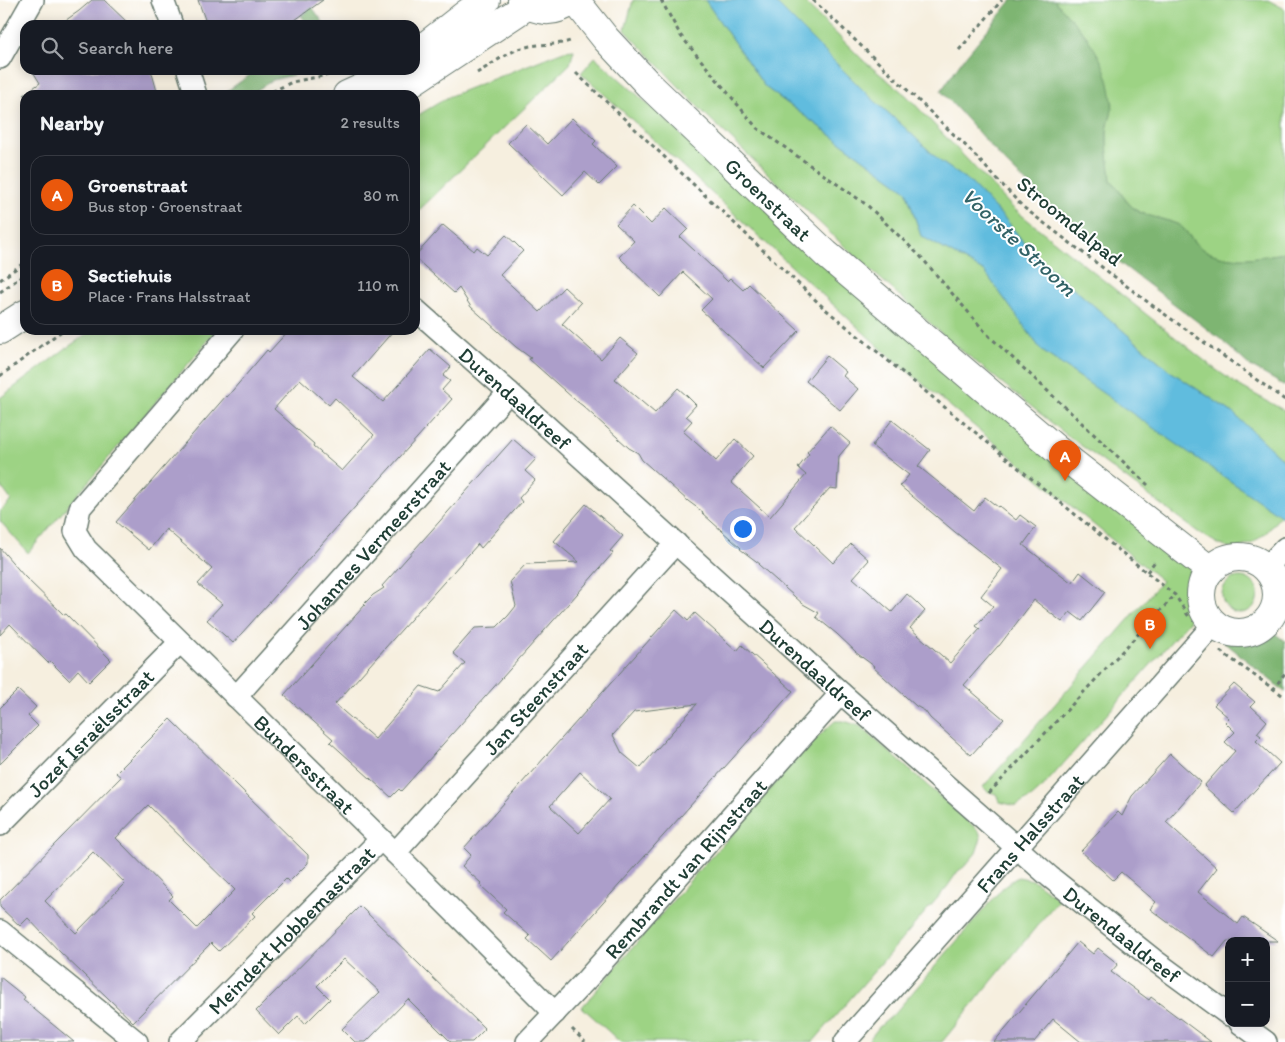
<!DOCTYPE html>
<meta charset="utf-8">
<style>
body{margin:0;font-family:Itim,sans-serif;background:#20242c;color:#f1f3f6}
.controls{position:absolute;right:15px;bottom:15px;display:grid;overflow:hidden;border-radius:10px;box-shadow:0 2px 12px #0003}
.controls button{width:45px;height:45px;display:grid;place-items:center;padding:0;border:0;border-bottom:1px solid #363941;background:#171b24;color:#f1f3f6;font:25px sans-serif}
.you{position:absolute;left:742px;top:528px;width:18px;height:18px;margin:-12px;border:4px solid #fff;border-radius:50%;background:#1a73e8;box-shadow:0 0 0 8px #1a73e833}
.badge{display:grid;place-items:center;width:32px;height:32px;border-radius:50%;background:#ea580c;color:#fff;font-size:16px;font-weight:700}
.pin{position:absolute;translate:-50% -41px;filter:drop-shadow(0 1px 2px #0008)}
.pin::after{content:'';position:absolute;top:26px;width:18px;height:15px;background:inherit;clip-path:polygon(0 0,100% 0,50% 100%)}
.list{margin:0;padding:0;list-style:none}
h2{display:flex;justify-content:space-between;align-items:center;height:65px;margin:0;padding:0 20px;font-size:21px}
h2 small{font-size:16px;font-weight:400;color:#9ea1a6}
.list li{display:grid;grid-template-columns:32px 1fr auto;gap:15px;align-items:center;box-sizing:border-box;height:80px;margin:0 10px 10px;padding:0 10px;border:1px solid #363941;border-radius:15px}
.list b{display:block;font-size:19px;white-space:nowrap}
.list p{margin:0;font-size:16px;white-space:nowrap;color:#9ea1a6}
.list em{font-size:16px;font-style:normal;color:#9ea1a6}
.icon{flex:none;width:28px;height:28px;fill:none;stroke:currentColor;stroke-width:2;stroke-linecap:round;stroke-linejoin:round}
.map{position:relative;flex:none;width:1285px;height:1042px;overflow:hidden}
.search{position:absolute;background:#171b24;box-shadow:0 2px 12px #0003;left:20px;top:20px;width:400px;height:55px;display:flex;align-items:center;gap:12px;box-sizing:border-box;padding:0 18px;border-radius:15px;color:#9ea1a6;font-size:19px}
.panel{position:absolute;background:#171b24;box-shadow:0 2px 12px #0003;left:20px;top:90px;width:400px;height:245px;border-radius:15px}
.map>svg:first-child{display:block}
</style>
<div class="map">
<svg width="1285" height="1042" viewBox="0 0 1285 1042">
<rect width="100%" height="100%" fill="#fff"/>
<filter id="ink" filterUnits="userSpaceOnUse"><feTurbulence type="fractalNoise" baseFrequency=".02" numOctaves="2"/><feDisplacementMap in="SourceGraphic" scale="10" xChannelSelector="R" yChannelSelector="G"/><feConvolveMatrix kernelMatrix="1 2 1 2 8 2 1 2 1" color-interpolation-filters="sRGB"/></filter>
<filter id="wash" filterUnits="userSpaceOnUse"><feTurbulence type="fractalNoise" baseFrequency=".0096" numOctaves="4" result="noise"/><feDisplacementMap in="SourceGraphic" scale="20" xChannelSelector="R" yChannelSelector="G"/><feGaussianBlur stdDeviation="1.12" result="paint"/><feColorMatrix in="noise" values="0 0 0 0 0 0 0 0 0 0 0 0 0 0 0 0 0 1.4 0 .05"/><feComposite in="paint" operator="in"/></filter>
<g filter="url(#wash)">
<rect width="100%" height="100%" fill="#f6efdf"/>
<g fill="#9dd384" stroke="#5e885c">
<path d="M 633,0 L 705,0 L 765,87 L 906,190 L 921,236 L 985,272 L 1042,351 L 1281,515 L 1267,532 L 1253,543 L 1235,549 L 1220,545 L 1198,532 L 1063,432 L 950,341 L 844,246 L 705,114 L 625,30 Z"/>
<path d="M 773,0 L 804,0 L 807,5 L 865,62 L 907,96 L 1014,209 L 1215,369 L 1238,385 L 1285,411 L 1285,462 L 1233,413 L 1170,371 L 1030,251 L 1008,222 L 970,182 L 941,162 L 903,126 L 868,95 Z"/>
<path d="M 1054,0 L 1268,0 L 1285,9 L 1285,253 C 1257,257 1225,265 1200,247 C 1192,242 1187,230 1179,225 C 1167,219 1152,218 1139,212 C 1128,206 1121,193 1114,183 L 1111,181 L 1107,147 L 1107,130 L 1113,104 L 1087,37 Z"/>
<path d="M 574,50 L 570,64 L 415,214 L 415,117 L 450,96 L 556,54 L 564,51 Z"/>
<path d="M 595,57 L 688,140 L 1192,569 L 1195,585 L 1191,619 L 1042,788 L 1032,797 L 1016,806 L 1000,802 L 996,794 L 987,791 L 983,787 L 1162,581 L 888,355 L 581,73 Z"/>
<path d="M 93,330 L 217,330 L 28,553 L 0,521 L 0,511 L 11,500 L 0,485 L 0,398 L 65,349 Z"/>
<circle cx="1240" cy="595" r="18"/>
<path d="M 835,721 L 844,721 L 860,726 L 979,831 L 981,838 L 976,853 L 964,867 L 958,871 L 947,887 L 813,1042 L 620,1042 L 582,1007 L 705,863 L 737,830 L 741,822 L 809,745 Z"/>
<path d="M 1018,877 L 1033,880 L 1059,899 L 942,1042 L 867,1042 L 880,1026 L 893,1015 L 1005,885 Z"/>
</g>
<g fill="#7eb572" stroke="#4e7953">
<path d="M 290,0 L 307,0 L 325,25 L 308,25 Z"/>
<path d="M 1012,0 L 1054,0 C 1084,33 1107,55 1112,101 C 1114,111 1108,121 1107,131 C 1106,148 1110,164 1111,181 L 1114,183 C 1121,193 1128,206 1139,212 C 1151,218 1167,219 1179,225 C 1187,230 1191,242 1200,247 C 1225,265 1257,257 1285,253 L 1285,386 L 1250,366 L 1219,338 L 1112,257 L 1045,201 L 1005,162 L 941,91 L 960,63 Z"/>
<path d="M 257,70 L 312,70 L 273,80 L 249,95 L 230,95 L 227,91 Z"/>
<path d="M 1274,633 L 1285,641 L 1285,692 L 1223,641 C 1232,642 1242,643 1251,640 C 1262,636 1261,634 1274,633 Z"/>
</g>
<path fill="#60bcde" stroke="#407c89" d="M 705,0 L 773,0 L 868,95 L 903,126 L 941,162 L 970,182 L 1008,222 L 1030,251 L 1170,371 L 1233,413 L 1285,462 L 1285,519 L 1042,351 L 985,272 L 921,236 L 906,190 L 765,87 Z"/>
<g id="blocks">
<g fill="#ac9eca" fill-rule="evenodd">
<path d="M 92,0 L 104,0 L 130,25 L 59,25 L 79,11 Z"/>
<path d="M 198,0 L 323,0 L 288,25 L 207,25 Z"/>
<path d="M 32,70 L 151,70 L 158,95 L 23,95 L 40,83 Z"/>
<path d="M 572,118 L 596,141 L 593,144 L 617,167 L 599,185 L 585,172 L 563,195 L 508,143 L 526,124 L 547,144 Z"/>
<path d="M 633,206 L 651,224 L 666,208 L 688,229 L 680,237 L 727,281 L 730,278 L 743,290 L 749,284 L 799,331 L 764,368 L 701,310 L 712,299 L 683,272 L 660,297 L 619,257 L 634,241 L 616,224 Z"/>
<path d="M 443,225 L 474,251 L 477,247 L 487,255 L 506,235 L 515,243 L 523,251 L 500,275 L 540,312 L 564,287 L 581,303 L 562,324 L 601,359 L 620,338 L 638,353 L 615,379 L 655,413 L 678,388 L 687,396 L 696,405 L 686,416 L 692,421 L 683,431 L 716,461 L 735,439 L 753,456 L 731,482 L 770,517 L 806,475 L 798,468 L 809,454 L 807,452 L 830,426 L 850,443 L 839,456 L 837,489 L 830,488 L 795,527 L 833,563 L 851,544 L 869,560 L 853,578 L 892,612 L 907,594 L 916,602 L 925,611 L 910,628 L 950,663 L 980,629 L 976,626 L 993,606 L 981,596 L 1002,569 L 955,532 L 900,486 L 909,475 L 872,446 L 892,420 L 930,450 L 918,466 L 974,511 L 985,497 L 998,507 L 999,506 L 1016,520 L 1020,515 L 1036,527 L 1023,545 L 1072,583 L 1080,572 L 1105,592 L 1082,621 L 1070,612 L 1062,622 L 1034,600 L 999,646 L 998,646 L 964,685 L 1004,719 L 971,755 L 930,718 L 925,711 L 916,706 L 873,667 L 874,666 L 855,652 L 856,652 L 837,634 L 816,617 L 819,613 L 803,604 L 759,565 L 760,564 L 740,549 L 741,548 L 702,513 L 703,512 L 688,501 L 642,460 L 638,453 L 629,448 L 583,406 L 574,399 L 529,359 L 531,358 L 516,347 L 471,307 L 459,288 L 454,293 L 415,258 L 415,256 Z"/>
<path d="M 289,330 L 394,330 L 353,377 L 383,402 L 430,349 L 451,367 L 443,376 L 450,381 L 442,390 L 452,399 L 233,643 L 207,620 L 222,604 L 198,584 L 212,569 L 166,529 L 149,550 L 116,522 L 226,396 L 227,397 L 267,350 L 269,352 ZM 300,379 L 329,405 L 335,398 L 374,435 L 342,471 L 313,446 L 314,444 L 274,409 Z"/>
<path d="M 827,356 L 846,372 L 843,376 L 858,389 L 840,410 L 806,381 Z"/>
<path d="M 513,439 L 536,459 L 525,471 L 535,480 L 519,498 L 522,502 L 481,548 L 478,544 L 335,704 L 375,739 L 421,686 L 439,692 L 465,663 L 453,653 L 475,628 L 497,627 L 508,616 L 516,606 L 510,581 L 526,564 L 579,562 L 554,541 L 586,504 L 623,536 L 610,551 L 613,553 L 586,584 L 401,791 L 399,789 L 391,797 L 330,742 L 333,739 L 284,695 L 365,605 L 364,604 L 373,595 L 384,588 L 382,586 Z"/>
<path d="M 0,548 L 24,576 L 64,615 L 66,614 L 111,660 L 89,682 L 78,670 L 69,680 L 50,661 L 48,663 L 10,624 L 0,635 Z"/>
<path d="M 676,610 L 688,621 L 695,613 L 737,651 L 742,645 L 793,691 L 551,961 L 527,939 L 530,936 L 503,912 L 506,909 L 480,885 L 481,883 L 462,866 L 471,855 L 464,848 ZM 697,704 L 640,768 L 622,753 L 613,735 L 634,712 ZM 580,772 L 610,799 L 579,833 L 550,806 Z"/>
<path d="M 1234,684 L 1255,702 L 1251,706 L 1267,721 L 1257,733 L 1261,736 L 1256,741 L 1280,763 L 1234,813 L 1204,786 L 1235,751 L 1225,742 L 1235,732 L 1225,722 L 1229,718 L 1214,705 Z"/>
<path d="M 18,690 L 36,707 L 28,716 L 38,726 L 0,764 L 0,708 Z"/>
<path d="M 170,719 L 308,855 L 308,863 L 289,882 L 286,879 L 252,913 L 255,916 L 219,951 L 211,943 L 133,1022 L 59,951 L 28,918 L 20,926 L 0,907 L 0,900 L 121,777 L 116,773 ZM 148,805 L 235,890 L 197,928 L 169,900 L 173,896 L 116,838 ZM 93,852 L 125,883 L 76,933 L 45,901 Z"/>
<path d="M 1170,754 L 1201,782 L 1166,822 L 1217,868 L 1198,892 L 1238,924 L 1243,917 L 1278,941 L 1227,941 L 1214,957 L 1150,909 L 1156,902 L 1121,872 L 1113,880 L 1081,851 L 1118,812 L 1122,816 L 1132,796 Z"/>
<path d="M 360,906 L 485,1029 L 472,1042 L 451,1042 L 408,999 L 366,1042 L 355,1042 L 342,1029 L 380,992 L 344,959 L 317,986 L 330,999 L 305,1024 L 298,1016 L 279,1035 L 256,1011 Z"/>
<path d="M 1078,942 L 1093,954 L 1098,948 L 1118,964 L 1111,972 L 1149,1000 L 1151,997 L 1211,1042 L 1081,1042 L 1053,1019 L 1034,1042 L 994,1042 Z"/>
<path d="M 0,977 L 25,997 L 23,1000 L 74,1042 L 0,1042 Z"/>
</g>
</g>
</g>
<g filter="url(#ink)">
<use href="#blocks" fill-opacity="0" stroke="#6a7b70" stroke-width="1"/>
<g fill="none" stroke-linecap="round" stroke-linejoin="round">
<defs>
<g id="street">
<path d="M 163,0 L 172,25"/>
<path d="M 0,58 L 33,0"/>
<path d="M 188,70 L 196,95"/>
<path id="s1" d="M 415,309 L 509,392 L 841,693 L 1050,877 L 1154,960 L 1229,1015"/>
<path id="s2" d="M 233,330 L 80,508 L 75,531 L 86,549 L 381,839 L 555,1013"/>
<path d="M 1266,568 L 1285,548"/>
<path id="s3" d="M 236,697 L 509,392"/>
<path id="s4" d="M 0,825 L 180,642"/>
<path id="s5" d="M 395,853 L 676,543"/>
<path d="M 0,931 L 137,1042"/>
<path d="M 1240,1023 L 1266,1042"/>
<path id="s6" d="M 180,1042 L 381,839"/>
<path id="s7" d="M 527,1042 L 587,979 L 841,693"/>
<path id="s8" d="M 845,1042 L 1214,624"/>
</g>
<g id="secondary">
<path d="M 522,0 C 541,15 556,12 575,0"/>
<path id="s9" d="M 575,0 L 606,39 L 649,85 L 826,254 L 1064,456 L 1210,570"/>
<path d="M 415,54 L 466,14 L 486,0"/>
<path d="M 347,95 L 371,84 L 392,70"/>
<path d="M 392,95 L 528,5"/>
<path d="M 0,330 L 25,314"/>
<circle cx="1239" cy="595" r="38"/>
</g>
</defs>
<use href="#street" stroke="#6a7b70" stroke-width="24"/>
<use href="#secondary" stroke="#6a7b70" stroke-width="30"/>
<g stroke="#6a7b70" stroke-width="3" stroke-dasharray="4 4" stroke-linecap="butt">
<path d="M 661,0 L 681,36 L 757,128 L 867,205 L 921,257 L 987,334 L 1148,485"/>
<path d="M 813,0 L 967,147 L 1023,207 L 1149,303 L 1285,400"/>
<path d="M 959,50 L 1002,0"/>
<path d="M 477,73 C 491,65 510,50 526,47 C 542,43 558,46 573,40"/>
<path d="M 576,73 L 824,308 L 1105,539 L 1175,595 L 1189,617"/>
<path d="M 265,95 L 292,82 L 328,75"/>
<path d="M 0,280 L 25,262"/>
<path d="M 0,292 L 25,274"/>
<path d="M 0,376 L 63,330"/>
<path d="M 1147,572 L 1156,560"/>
<path d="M 1280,586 L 1285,591"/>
<path d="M 1220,651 L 1285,697"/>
<path d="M 1273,690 L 1285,673"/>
<path d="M 989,793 L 1175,595"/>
<path d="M 572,1029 L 585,1042"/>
</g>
<use href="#street" stroke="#fff" stroke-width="21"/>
<use href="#secondary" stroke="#fff" stroke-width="28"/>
</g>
</g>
<g text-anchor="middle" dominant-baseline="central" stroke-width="4" stroke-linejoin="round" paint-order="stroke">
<g font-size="21" fill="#1f3d34" stroke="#fff">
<text stroke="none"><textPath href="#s9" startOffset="278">Groenstraat</textPath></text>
<text transform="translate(1070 221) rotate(39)">Stroomdalpad</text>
<text stroke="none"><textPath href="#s1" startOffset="134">Durendaaldreef</textPath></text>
<text stroke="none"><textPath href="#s3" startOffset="205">Johannes Vermeerstraat</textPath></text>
<text stroke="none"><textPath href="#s1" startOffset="539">Durendaaldreef</textPath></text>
<text stroke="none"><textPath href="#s5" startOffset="209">Jan Steenstraat</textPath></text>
<text stroke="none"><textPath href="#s4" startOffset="129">Jozef Israëlsstraat</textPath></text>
<text stroke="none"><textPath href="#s2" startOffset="586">Bundersstraat</textPath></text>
<text stroke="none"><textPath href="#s8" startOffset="279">Frans Halsstraat</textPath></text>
<text stroke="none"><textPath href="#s7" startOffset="235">Rembrandt van Rijnstraat</textPath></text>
<text stroke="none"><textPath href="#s6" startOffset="158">Meindert Hobbemastraat</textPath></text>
<text stroke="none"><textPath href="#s1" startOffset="944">Durendaaldreef</textPath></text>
</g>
<g font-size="22" font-style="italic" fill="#326367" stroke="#fff">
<text transform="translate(1019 242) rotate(43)">Voorste Stroom</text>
</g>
</g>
</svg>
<div class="controls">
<button>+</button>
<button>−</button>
</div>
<div class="you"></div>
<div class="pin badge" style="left:1065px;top:481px">A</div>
<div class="pin badge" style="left:1150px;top:649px">B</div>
<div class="search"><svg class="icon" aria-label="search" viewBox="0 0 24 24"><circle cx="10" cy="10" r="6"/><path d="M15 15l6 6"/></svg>Search here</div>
<section class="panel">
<h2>Nearby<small>2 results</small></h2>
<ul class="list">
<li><span class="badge">A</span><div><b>Groenstraat</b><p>Bus stop · Groenstraat</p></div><em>80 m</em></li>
<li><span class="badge">B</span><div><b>Sectiehuis</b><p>Place · Frans Halsstraat</p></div><em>110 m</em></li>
</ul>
</section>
</div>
